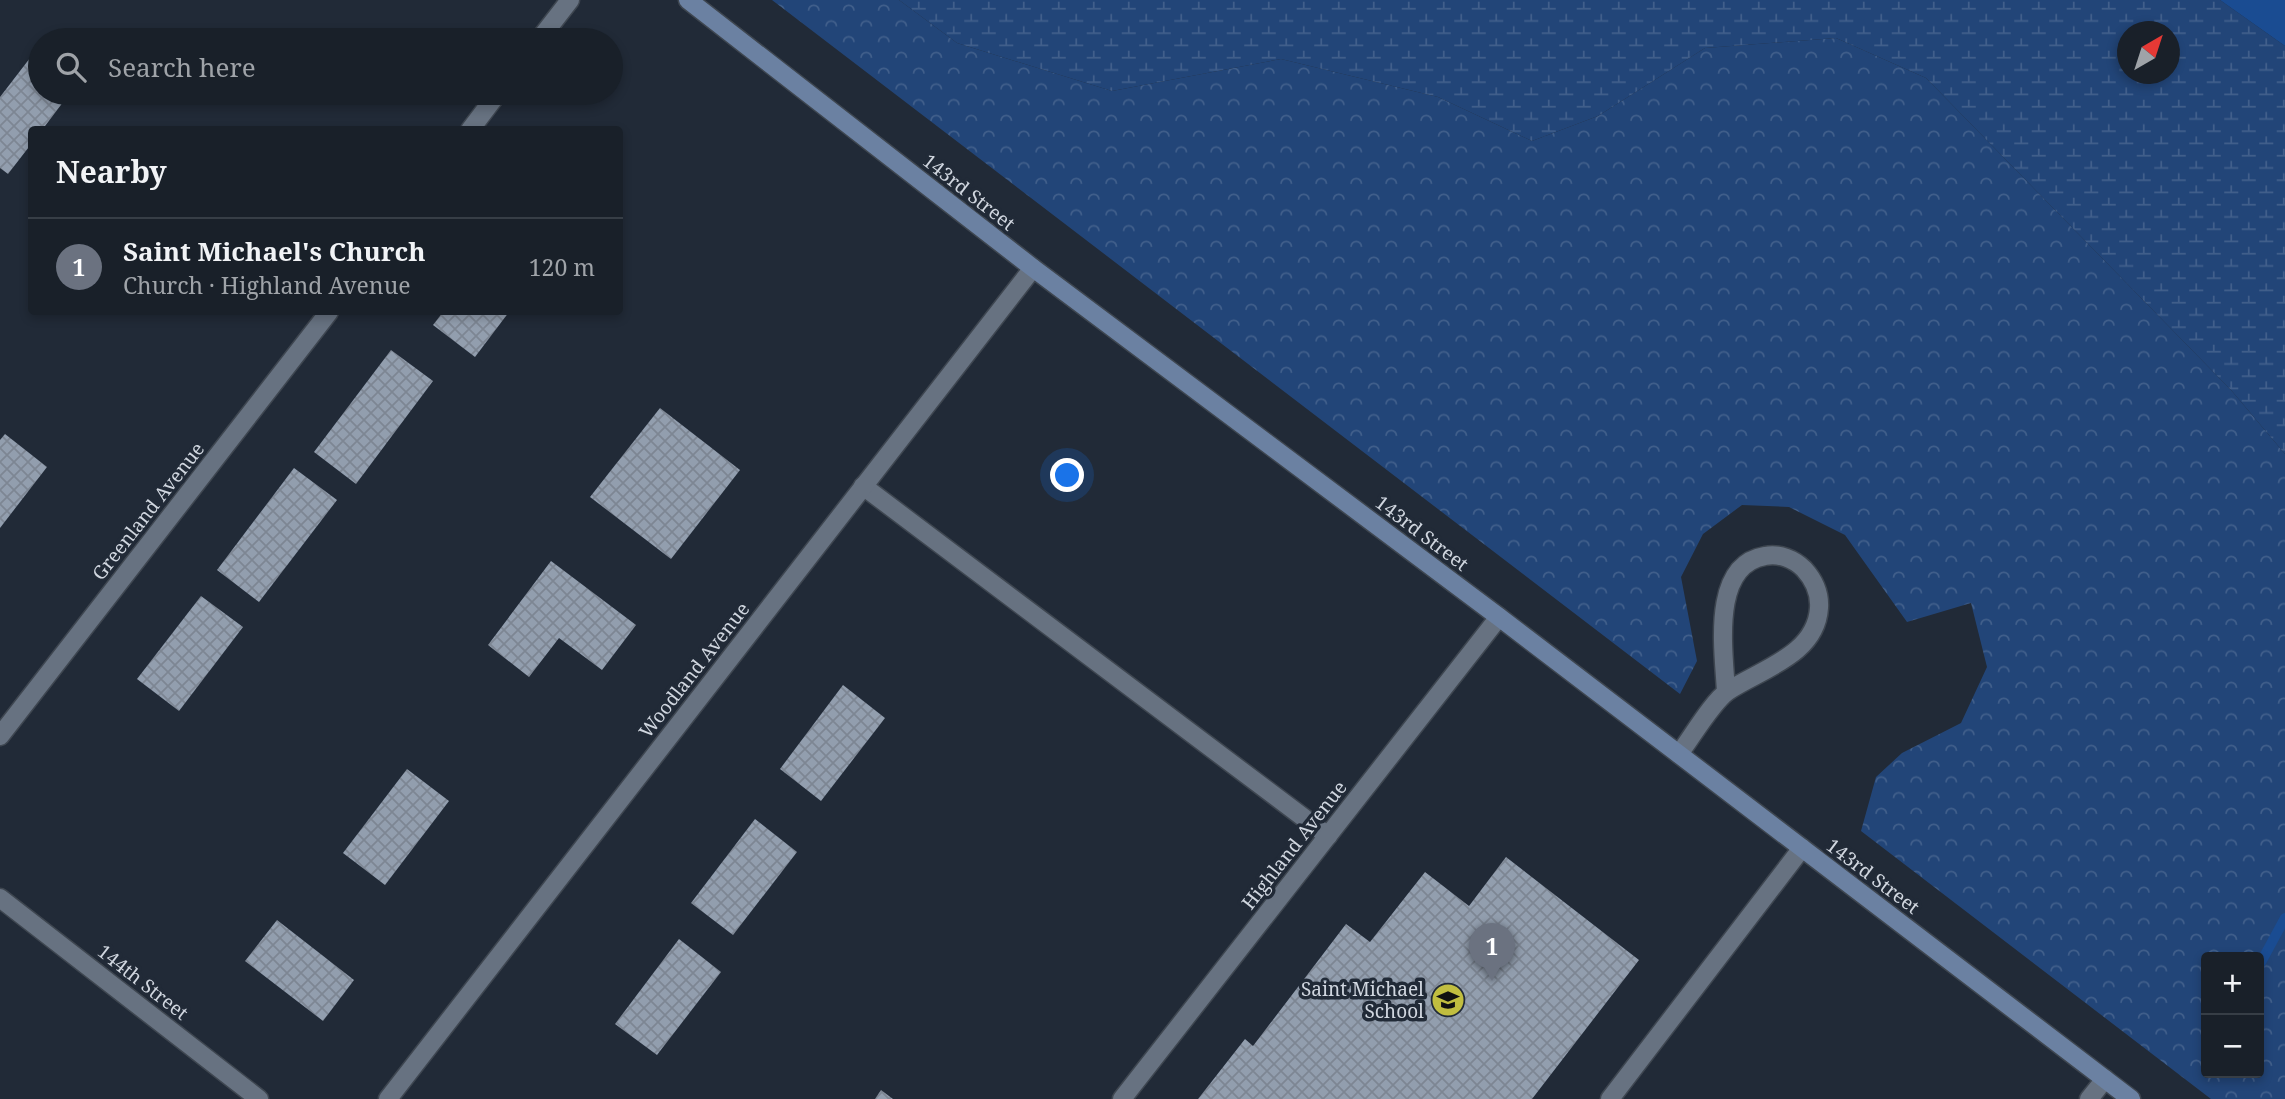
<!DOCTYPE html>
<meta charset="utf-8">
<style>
body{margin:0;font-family:"Noto Serif",serif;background:#262d35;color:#f1f3f6}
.controls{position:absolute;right:21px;bottom:21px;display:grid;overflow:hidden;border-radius:7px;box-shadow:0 4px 10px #0003}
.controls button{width:63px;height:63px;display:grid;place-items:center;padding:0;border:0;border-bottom:2px solid #373e46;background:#192029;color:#f1f3f6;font:35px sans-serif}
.compass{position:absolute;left:2117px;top:21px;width:63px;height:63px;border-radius:50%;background:#192029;box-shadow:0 4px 10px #0003;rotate:39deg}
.you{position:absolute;left:1068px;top:476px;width:24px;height:24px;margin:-18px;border:5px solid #fff;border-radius:50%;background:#1a73e8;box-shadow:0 0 0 10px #1a73e833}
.badge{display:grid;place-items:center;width:46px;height:46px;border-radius:50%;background:#db2777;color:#fff;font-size:23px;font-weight:700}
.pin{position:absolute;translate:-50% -58px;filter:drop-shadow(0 2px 4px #0008)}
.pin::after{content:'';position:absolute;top:37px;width:24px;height:21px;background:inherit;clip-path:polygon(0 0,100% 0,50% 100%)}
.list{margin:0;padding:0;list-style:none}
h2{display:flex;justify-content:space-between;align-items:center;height:91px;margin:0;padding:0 28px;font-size:30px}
h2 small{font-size:23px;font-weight:400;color:#9fa3a8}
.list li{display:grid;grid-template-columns:46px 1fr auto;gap:21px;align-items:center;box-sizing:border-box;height:98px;padding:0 28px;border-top:2px solid #373e46}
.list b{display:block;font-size:26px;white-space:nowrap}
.list p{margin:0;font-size:23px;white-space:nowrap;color:#9fa3a8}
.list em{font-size:23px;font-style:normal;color:#9fa3a8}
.icon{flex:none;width:38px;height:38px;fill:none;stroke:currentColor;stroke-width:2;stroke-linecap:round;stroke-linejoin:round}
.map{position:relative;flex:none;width:2285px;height:1099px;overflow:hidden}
.search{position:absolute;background:#192029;box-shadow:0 4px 10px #0003;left:28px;top:28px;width:595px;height:77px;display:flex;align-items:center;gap:18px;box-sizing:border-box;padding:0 24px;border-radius:38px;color:#9fa3a8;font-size:26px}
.panel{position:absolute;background:#192029;box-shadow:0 4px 10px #0003;left:28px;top:126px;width:595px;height:189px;border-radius:7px}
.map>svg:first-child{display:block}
</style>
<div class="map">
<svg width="2285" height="1099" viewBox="0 0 2285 1099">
<defs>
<pattern id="forest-crowns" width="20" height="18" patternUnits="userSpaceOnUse" patternTransform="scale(1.75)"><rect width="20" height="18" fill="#224578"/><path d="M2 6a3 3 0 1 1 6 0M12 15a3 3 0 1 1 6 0" fill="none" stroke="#415f8b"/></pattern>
<pattern id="wetland-marsh" width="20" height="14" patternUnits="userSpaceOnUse" patternTransform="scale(1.75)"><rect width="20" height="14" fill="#224578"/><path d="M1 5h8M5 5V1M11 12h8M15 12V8" fill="none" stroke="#415f8b"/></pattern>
<pattern id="building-cross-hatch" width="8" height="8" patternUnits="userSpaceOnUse" patternTransform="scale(1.75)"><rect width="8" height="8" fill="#929eae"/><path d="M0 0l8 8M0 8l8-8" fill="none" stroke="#7d8693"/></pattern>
</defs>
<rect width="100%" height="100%" fill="#212a37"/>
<path fill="url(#forest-crowns)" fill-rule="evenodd" d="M 772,0 L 899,0 L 957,43 L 1112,91 L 1281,59 L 1438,97 L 1532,141 L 1598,116 L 1705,48 L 1836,38 L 1926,78 L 2231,390 L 2285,454 L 2285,1099 L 2211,1099 L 1861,831 L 1876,777 L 1902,753 L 1961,723 L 1987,667 L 1971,603 L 1907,622 L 1845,535 L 1789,507 L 1742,505 L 1703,534 L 1681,577 L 1697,661 L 1680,694 ZM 2206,957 L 2259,957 L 2259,1073 L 2206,1073 Z"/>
<path fill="url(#wetland-marsh)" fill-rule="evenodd" d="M 899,0 L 2220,0 L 2285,46 L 2285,454 L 2231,390 L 1926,78 L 1836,38 L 1705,48 L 1598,116 L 1532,141 L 1438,97 L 1281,59 L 1112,91 L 957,43 ZM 2128,32 L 2170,32 L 2170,74 L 2128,74 Z"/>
<path fill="#1a4c92" d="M 2220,0 L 2285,0 L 2285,46 Z"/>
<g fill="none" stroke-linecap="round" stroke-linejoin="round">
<path stroke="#1a4c92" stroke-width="10" d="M 2259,966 L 2285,918"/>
</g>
<g fill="url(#building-cross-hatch)">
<path d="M 30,58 L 40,67 L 40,93 L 70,93 L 42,130 L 32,130 L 32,143 L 8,174 L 0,168 L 0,97 Z"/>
<path d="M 443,312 L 509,312 L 475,357 L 433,325 Z"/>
<path d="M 391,350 L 433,381 L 356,484 L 314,452 Z"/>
<path d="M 660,408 L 740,470 L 671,559 L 590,497 Z"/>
<path d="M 5,434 L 47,467 L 0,528 L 0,440 Z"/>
<path d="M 294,468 L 337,500 L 259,602 L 217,570 Z"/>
<path d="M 551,561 L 636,625 L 602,670 L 559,638 L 529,677 L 488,645 Z"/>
<path d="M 201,596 L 243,627 L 179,711 L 137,679 Z"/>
<path d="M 843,685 L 885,718 L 821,801 L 780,769 Z"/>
<path d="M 407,769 L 449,801 L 385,885 L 343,853 Z"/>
<path d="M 755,819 L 797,852 L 733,935 L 691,903 Z"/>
<path d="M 1506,857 L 1639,960 L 1532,1099 L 1198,1099 L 1245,1039 L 1253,1046 L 1346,924 L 1370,942 L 1425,872 L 1469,906 Z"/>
<path d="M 277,920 L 354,980 L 323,1021 L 245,961 Z"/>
<path d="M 679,939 L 721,972 L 657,1055 L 615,1024 Z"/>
<path d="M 881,1090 L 893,1099 L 875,1099 Z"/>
</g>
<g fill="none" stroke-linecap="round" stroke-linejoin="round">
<defs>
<g id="service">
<path d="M 863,486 L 1328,836"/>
<path d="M 1679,754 C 1692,737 1712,702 1728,691 C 1761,669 1816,655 1819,608 C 1820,593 1814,580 1804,569 C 1794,559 1779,553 1765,556 C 1710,565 1724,652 1726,692"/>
<path d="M 1610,1099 L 1802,848"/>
<path d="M 2089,1099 L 2105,1079"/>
</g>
<g id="minor">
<path d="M 539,40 L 570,0"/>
<path d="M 470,130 L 498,93"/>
<path d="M 0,736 L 329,312"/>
<path d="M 0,898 L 259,1099"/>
<path d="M 388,1099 L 1033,268"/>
<path d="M 1122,1099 L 1499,617"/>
</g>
<path id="secondary" d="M 688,0 L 1033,268 L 1499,617 L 2131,1099"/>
</defs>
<use href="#service" stroke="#3e4650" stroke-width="21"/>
<use href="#minor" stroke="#3e4650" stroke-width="21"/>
<use href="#secondary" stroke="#3e4650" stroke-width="21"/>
<use href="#service" stroke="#677281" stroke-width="18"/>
<use href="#minor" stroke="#677281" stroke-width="18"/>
<use href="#secondary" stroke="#6b81a2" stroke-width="18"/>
</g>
<defs>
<symbol id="school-disc" viewBox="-11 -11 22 22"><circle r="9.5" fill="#c1be40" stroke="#212a37"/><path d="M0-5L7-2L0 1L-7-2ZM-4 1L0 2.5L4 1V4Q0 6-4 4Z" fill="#111"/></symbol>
</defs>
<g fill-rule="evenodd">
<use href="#school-disc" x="1429" y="981" width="38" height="38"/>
</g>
<g text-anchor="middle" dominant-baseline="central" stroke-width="7" stroke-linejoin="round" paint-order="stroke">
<g font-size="19" fill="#d0d6df" stroke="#212a37">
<text transform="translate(969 192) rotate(38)">143rd Street</text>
<text transform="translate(148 511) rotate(-52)">Greenland Avenue</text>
<text transform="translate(1422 533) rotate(37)">143rd Street</text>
<text transform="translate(694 670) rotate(-52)">Woodland Avenue</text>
<text transform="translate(1294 845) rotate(-52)">Highland Avenue</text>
<text transform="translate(1873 876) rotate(37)">143rd Street</text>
<text transform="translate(143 982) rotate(38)">144th Street</text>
</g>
<g font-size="19" fill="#d0d6df" stroke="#212a37" text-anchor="end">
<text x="1424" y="989">Saint Michael<tspan x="1424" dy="22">School</tspan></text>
</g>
</g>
</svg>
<div class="controls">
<button>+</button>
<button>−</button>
</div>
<svg class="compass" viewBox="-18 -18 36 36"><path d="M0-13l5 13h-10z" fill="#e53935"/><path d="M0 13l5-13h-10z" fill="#9fa3a8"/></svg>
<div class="you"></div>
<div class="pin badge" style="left:1492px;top:981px;background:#6b7280">1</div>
<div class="search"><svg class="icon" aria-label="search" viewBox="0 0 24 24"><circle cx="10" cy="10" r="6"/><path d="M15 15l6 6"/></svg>Search here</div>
<section class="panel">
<h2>Nearby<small></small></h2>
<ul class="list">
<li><span class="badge" style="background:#6b7280">1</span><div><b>Saint Michael's Church</b><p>Church · Highland Avenue</p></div><em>120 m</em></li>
</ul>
</section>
</div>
